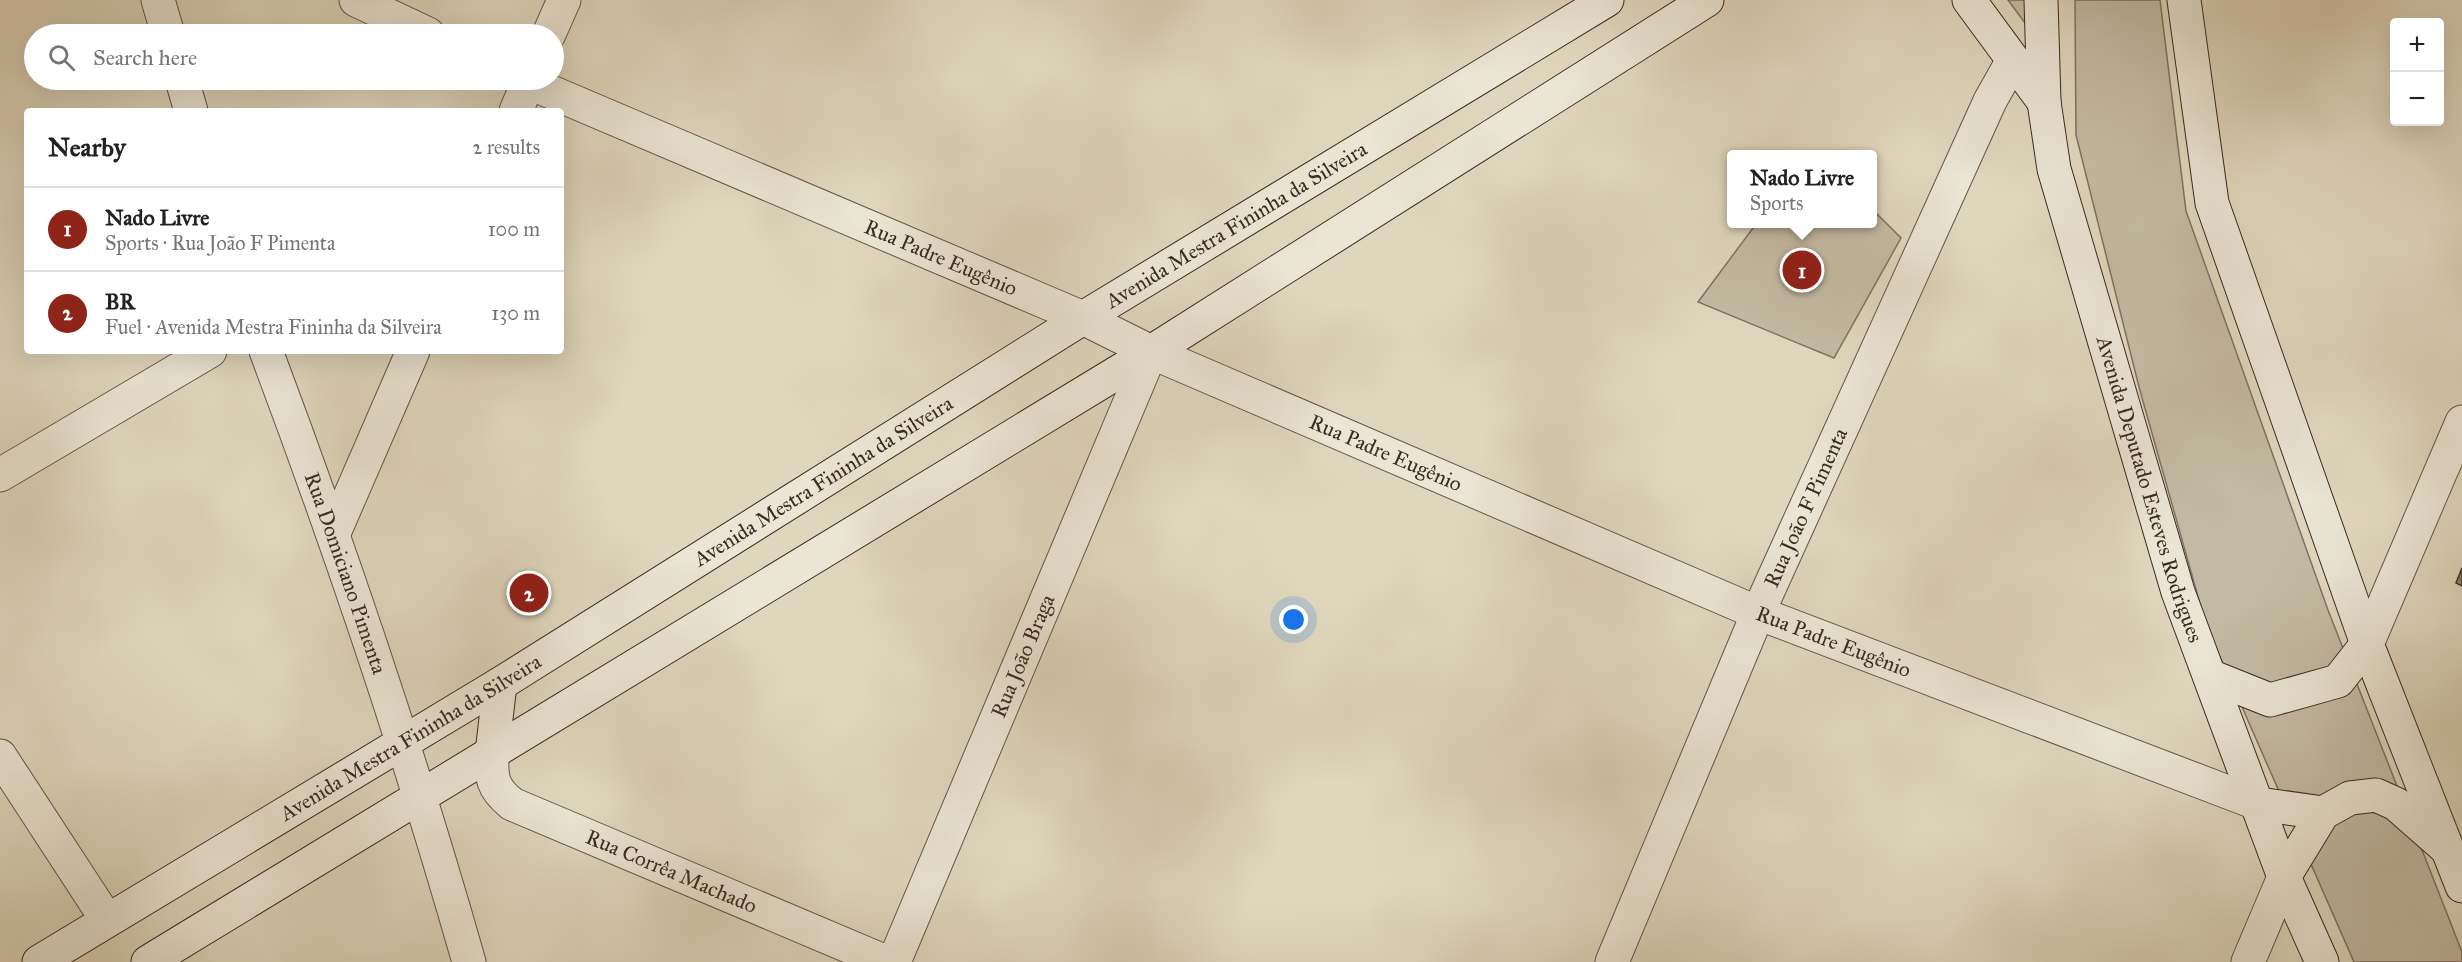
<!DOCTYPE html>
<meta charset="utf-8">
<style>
body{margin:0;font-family:"IM FELL Great Primer",serif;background:#f6f6f6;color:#202124}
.controls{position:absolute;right:18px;top:18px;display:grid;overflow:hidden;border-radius:6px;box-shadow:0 6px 24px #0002}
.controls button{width:54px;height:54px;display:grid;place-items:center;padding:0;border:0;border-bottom:2px solid #e0e0e0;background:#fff;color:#202124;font:30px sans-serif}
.you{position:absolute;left:1294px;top:620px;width:21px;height:21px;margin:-15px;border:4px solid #fff;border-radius:50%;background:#1a73e8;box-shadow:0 0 0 9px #1a73e833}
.badge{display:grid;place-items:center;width:39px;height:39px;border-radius:50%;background:#8f2418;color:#fff;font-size:20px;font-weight:700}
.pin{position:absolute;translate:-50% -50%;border:3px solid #fff;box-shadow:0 2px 6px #0006}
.popup{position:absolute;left:1727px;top:150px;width:150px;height:78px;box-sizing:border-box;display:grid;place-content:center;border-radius:6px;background:#fff;filter:drop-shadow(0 2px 4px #0005);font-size:20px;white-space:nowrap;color:#757577}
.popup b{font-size:22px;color:#202124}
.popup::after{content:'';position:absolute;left:50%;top:100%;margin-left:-12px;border:12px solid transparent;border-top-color:#fff}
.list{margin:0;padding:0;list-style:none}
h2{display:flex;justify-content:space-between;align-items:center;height:78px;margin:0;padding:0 24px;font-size:26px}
h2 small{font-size:20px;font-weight:400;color:#757577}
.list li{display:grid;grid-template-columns:39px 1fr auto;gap:18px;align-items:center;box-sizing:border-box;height:84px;padding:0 24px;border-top:2px solid #e0e0e0}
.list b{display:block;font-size:22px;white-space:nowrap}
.list p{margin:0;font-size:20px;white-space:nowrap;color:#757577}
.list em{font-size:20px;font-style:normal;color:#757577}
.icon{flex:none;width:33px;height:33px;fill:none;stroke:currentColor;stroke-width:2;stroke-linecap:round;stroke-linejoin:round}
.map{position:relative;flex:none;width:2462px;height:962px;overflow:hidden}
.search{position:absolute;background:#fff;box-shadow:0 6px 24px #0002;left:24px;top:24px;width:540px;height:66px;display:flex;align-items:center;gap:15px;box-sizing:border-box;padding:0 21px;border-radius:33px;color:#757577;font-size:22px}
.panel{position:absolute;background:#fff;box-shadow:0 6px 24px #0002;left:24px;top:108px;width:540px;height:246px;border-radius:6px}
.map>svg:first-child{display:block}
</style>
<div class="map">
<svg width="2462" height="962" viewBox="0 0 2462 962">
<defs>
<pattern id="building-back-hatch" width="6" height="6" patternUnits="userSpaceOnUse" patternTransform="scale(1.5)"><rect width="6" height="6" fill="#8f8473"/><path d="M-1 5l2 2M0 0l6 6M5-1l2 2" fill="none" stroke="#766c5e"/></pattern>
</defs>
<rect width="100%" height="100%" fill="#dfd7bd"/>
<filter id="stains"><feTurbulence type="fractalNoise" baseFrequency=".00333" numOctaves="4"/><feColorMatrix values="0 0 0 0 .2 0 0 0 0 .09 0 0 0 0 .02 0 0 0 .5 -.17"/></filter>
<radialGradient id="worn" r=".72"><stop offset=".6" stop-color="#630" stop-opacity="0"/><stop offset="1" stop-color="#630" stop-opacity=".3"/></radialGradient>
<g fill="#c3baa3" stroke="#7e7263" stroke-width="1.5">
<path d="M 2008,0 L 2028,0 L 2028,27 Z"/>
<path d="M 2075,0 L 2160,0 L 2186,211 L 2328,610 L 2462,952 L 2462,962 L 2354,962 L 2206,625 L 2139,387 L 2076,135 Z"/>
<path d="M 1873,210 L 1901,238 L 1834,358 L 1698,302 L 1756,224 L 1872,224 Z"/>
</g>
<path fill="url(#building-back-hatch)" stroke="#392a23" stroke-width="1.5" d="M 2462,568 L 2462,586 L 2456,583 Z"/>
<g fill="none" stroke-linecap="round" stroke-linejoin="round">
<defs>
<g id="street">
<path d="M 158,0 L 168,34"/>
<path d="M 356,0 L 428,34"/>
<path d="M 549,34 L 564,0"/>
<path d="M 182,80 L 191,111"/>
<path id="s1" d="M 523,80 L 1083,318 L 1151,352 L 1758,613 L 2259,804"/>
<path d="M 516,111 L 529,80"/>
<path id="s2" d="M 266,351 C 342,553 410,755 469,962"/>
<path d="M 0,475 L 210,351"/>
<path d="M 334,533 L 413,351"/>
<path d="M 2367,644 L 2462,422"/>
<path id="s3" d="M 492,753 C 491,778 492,788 512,804 L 886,962"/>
<path d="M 0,756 L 107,920"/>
<path id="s4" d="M 894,962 L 1151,352"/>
<path id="s5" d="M 1612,962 L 1758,613 L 1990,101 L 2013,60"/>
<path d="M 2248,962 L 2284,877"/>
</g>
<g id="secondary">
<path d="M 1969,0 L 2044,102"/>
<path id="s6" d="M 2041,0 L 2044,102 L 2054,169 L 2178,592 L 2284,877 L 2322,962"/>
<path d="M 2184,0 L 2212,203 L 2367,644 L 2462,886"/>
<path d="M 2210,676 L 2270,700 L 2338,681 L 2367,644"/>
<path d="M 492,753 L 500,684"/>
<path d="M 2259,804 L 2323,813"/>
<path d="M 2284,877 L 2323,813 L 2350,798 L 2376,795 L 2396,804 L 2445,847"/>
<path id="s7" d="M 39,962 L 500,684 L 1083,318 L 1607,0"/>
<path d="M 148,962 L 1151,352 L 1707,0"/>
</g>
</defs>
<use href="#street" stroke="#62554a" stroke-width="35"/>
<use href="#secondary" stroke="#392a23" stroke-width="35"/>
<use href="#street" stroke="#eae5d4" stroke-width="33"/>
<use href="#secondary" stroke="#eae5d4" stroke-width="33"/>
</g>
<g text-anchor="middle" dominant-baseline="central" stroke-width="6" stroke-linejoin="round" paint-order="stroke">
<g font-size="21" fill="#392a23" stroke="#eae5d4">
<text stroke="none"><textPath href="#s7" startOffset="1406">Avenida Mestra Fininha da Silveira</textPath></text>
<text stroke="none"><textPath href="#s1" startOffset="454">Rua Padre Eugênio</textPath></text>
<text stroke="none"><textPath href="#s1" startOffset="940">Rua Padre Eugênio</textPath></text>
<text stroke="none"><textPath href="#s7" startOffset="920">Avenida Mestra Fininha da Silveira</textPath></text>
<text stroke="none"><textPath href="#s6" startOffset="504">Avenida Deputado Esteves Rodrigues</textPath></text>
<text stroke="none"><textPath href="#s5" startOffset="494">Rua João F Pimenta</textPath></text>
<text stroke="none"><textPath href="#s2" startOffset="236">Rua Domiciano Pimenta</textPath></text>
<text stroke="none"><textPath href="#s1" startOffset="1426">Rua Padre Eugênio</textPath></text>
<text stroke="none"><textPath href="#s4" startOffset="332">Rua João Braga</textPath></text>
<text stroke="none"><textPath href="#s7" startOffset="434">Avenida Mestra Fininha da Silveira</textPath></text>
<text stroke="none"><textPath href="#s3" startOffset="231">Rua Corrêa Machado</textPath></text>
</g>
</g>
<rect width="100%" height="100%" filter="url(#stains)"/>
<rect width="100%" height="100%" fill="url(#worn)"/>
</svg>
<div class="controls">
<button>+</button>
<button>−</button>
</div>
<div class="you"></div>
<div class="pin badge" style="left:1802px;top:270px">1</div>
<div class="popup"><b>Nado Livre</b>Sports</div>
<div class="pin badge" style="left:529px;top:593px">2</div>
<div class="search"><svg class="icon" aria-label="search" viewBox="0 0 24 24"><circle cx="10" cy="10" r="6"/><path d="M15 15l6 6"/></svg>Search here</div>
<section class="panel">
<h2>Nearby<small>2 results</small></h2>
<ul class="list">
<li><span class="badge">1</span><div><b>Nado Livre</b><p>Sports · Rua João F Pimenta</p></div><em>100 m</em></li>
<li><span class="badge">2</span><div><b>BR</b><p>Fuel · Avenida Mestra Fininha da Silveira</p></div><em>130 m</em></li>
</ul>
</section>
</div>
